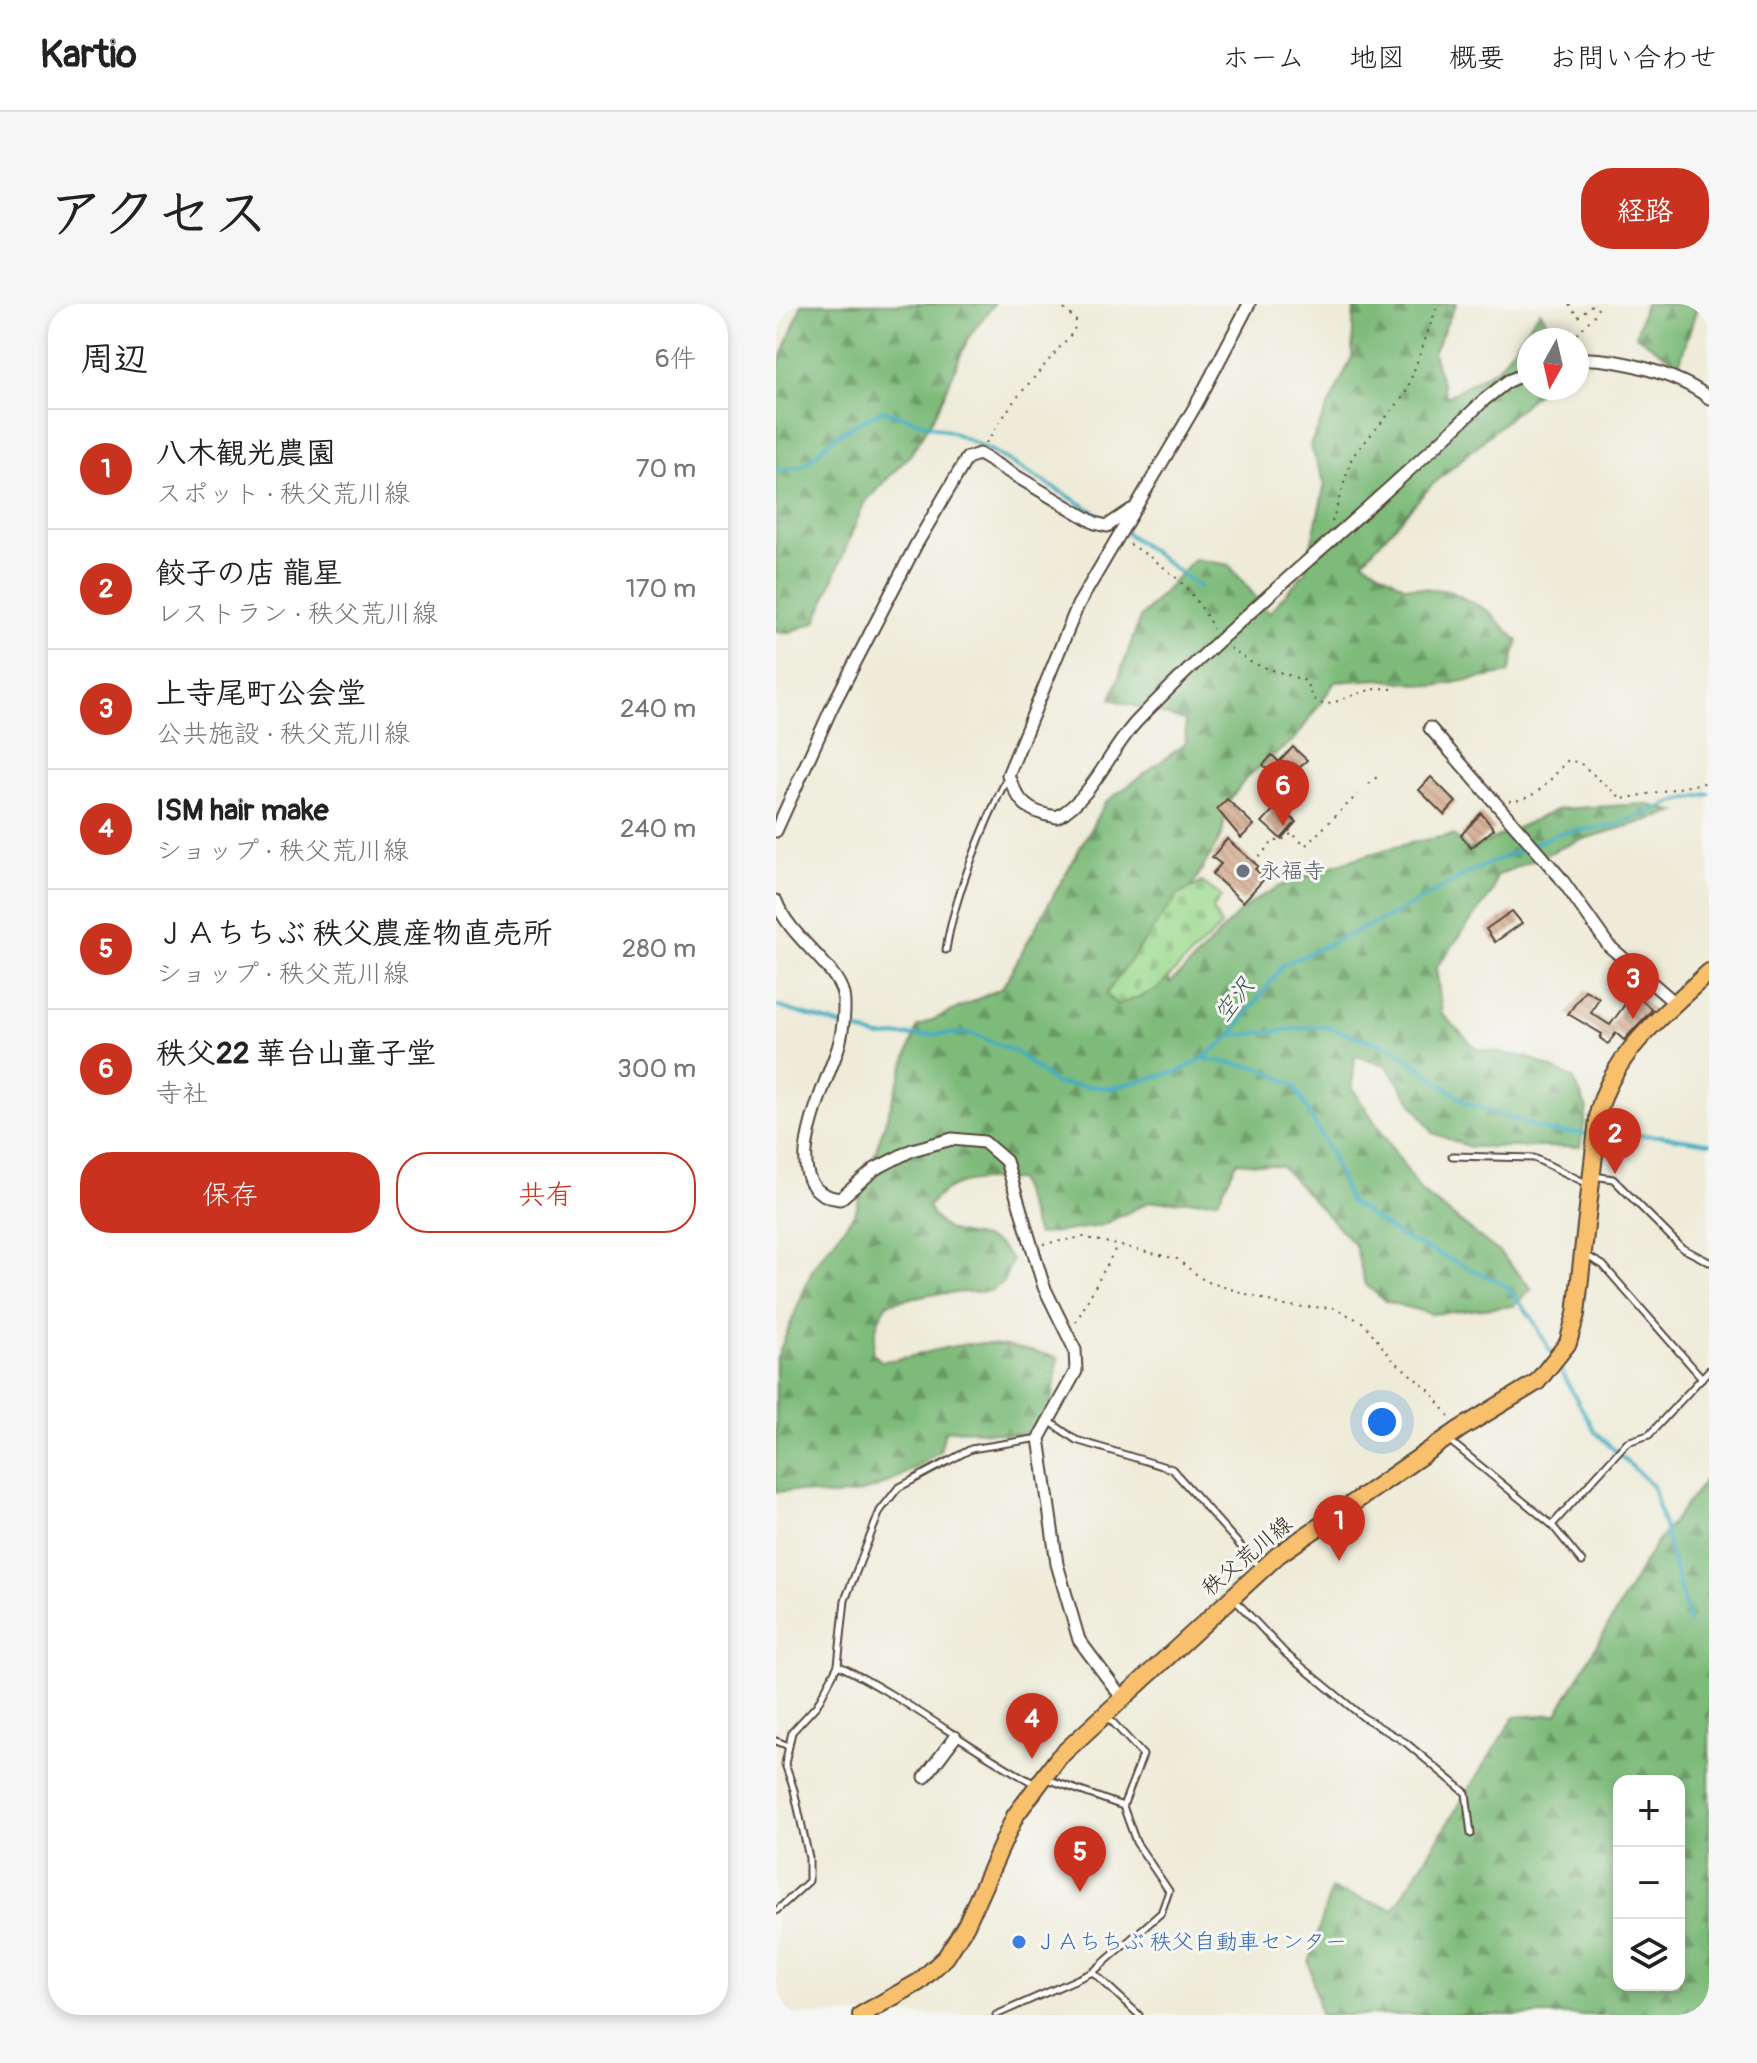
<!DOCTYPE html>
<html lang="ja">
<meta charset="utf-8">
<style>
body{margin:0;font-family:Pangolin,"Klee One",sans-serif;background:#f6f6f6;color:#222}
.controls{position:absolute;right:24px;bottom:24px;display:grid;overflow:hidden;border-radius:16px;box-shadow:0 4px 12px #0003}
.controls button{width:72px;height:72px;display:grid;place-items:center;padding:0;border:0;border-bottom:2px solid #e0e0e0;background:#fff;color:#222;font:40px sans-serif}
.compass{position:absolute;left:741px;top:24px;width:72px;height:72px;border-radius:50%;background:#fff;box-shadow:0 4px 12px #0003;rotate:188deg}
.you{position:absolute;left:606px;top:1118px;width:28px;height:28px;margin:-20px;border:6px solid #fff;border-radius:50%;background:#1a73e8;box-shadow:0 0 0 12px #1a73e833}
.badge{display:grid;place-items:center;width:52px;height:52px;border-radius:50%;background:#c8321e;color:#fff;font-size:26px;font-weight:700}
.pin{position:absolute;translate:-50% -66px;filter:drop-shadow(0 2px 4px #0008)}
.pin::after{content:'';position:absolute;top:42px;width:28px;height:24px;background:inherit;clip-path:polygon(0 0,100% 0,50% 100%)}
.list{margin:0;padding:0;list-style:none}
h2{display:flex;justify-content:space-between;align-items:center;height:104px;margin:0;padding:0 32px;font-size:34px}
h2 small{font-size:26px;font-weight:400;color:#767676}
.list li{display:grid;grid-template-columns:52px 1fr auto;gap:24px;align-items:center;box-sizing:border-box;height:120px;padding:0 32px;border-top:2px solid #e0e0e0}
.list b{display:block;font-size:30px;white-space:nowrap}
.list p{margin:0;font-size:26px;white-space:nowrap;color:#767676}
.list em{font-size:26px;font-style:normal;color:#767676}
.actions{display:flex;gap:16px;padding:24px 32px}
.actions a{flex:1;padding:18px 0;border:2px solid #c8321e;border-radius:32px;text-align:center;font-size:28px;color:#c8321e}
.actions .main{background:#c8321e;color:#fff}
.icon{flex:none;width:44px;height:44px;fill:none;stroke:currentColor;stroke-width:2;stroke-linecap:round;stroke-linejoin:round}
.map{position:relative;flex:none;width:933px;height:1711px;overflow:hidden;border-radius:32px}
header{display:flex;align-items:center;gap:48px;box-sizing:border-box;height:112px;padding:0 40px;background:#fff;border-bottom:2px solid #e0e0e0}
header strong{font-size:38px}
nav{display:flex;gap:44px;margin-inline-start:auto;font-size:28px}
.intro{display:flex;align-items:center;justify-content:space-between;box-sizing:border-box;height:192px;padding:0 48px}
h1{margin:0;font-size:56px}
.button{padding:20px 36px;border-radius:32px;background:#c8321e;color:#fff;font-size:28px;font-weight:700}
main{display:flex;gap:48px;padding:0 48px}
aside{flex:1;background:#fff;border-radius:32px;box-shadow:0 4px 12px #0003}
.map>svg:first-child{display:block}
</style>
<header>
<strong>Kartio</strong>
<nav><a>ホーム</a><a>地図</a><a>概要</a><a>お問い合わせ</a></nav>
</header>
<div class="intro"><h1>アクセス</h1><a class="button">経路</a></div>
<main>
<aside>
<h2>周辺<small>6件</small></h2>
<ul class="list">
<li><span class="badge">1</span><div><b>八木観光農園</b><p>スポット · 秩父荒川線</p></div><em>70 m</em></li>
<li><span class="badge">2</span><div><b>餃子の店 龍星</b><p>レストラン · 秩父荒川線</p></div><em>170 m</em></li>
<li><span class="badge">3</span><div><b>上寺尾町公会堂</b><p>公共施設 · 秩父荒川線</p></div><em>240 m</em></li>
<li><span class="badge">4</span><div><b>ISM hair make</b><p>ショップ · 秩父荒川線</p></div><em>240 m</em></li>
<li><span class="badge">5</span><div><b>ＪＡちちぶ 秩父農産物直売所</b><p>ショップ · 秩父荒川線</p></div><em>280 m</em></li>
<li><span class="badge">6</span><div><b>秩父22 華台山童子堂</b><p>寺社</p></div><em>300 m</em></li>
</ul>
<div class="actions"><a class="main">保存</a><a>共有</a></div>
</aside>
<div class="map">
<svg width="933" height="1711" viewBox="0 0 933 1711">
<defs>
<pattern id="forest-firs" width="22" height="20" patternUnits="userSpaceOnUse" patternTransform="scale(2)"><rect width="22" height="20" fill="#7ebb7a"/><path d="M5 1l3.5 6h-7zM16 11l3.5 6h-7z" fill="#689863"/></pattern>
<pattern id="cemetery-stones" width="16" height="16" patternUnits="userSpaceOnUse" patternTransform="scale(2)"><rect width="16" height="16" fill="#9edb90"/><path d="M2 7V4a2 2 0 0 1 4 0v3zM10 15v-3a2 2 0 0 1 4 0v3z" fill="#89bc7c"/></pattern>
<pattern id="building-back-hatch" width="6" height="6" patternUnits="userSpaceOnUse" patternTransform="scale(2)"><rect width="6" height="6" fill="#d1a487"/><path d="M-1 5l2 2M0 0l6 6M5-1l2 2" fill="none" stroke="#ab866e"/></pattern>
</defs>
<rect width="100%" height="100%" fill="#f6f6f2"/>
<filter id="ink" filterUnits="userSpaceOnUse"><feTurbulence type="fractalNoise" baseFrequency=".0125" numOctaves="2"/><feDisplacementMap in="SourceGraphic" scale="16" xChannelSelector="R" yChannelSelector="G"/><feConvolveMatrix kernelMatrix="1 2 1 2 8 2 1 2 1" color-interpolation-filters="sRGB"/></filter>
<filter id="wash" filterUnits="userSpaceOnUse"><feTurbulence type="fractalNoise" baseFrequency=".006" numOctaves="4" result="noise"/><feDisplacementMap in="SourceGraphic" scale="32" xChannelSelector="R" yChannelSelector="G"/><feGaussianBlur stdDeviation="1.8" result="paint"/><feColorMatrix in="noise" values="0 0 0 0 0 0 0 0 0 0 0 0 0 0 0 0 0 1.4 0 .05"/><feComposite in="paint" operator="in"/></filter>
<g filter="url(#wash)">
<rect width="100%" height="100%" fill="#eeebd8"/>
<g fill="url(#forest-firs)" stroke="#5c724c" stroke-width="2" fill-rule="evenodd">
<path d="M 26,0 L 218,0 L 192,34 L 161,107 L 135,150 L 88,199 L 40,318 L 11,329 L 0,328 L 0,67 Z"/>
<path d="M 578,0 L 680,0 L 657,49 L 670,93 L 723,63 L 764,7 L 777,25 L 778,36 L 753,36 L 753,84 L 767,84 L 654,183 L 587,257 L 628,282 L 673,287 L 711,306 L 742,337 L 733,369 L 658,382 L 602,375 L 559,378 L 520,434 L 472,472 L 451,500 L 446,531 L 388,630 L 393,679 C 424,657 448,617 481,595 C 521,569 630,537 678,531 L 693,546 L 782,505 L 869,500 L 900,508 L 801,537 L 720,572 L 717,587 L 660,664 L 666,710 L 701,745 L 751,753 L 797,774 L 811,805 L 804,843 L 694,843 L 657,829 L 610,761 L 579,752 L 576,784 L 645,887 L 724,949 L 756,985 L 737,1002 L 656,1010 L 609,997 L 589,980 L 579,941 L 505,862 L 461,858 L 442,896 L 373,898 L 324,922 L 261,931 L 242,876 C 205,876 177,872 152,902 C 171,942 196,923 223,941 C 228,945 232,952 236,956 L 227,978 L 214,987 L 154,990 L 111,999 L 101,1020 L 96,1048 L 105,1057 C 136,1056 165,1041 196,1040 C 225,1038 254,1047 282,1053 C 279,1077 278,1128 244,1130 C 218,1132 197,1122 169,1127 L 164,1147 C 132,1169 97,1192 56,1192 C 36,1192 20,1184 0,1188 L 0,1056 L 37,964 L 79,909 L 141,723 L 226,684 L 329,499 L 410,439 L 409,417 L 335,395 L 364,314 L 418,255 L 453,261 L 493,309 L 529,268 L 549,180 L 534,141 L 576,53 Z"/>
<path d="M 869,0 L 922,0 L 903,61 L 860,31 Z"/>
<path d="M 933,1171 L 933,1711 L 544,1711 L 533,1659 L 555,1585 L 618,1605 L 738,1413 L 781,1410 L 876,1245 ZM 843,1477 L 903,1477 L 903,1681 L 843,1681 Z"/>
</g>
<path fill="url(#cemetery-stones)" stroke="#6c8257" stroke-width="2" d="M 426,578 L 445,592 L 437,605 L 445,622 L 380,686 L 341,701 L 330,690 L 402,591 Z"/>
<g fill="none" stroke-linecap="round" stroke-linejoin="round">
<g stroke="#42aec1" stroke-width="4">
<path d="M 0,166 C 37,163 30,157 55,136 C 69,124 90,116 106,106 L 178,129 L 218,148 L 334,217"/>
<path d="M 348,227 L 423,283"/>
<path d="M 0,702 L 103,733 L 195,729 L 240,748 L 280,780 L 335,784 L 404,767 L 426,755 L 455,732 L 507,661 L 621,609 L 694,568 L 783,529 L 837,522 L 901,497 L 933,490"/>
<path d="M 455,732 L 547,722 L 618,744 L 689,798 L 774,828 L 815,830"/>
<path d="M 428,755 L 485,764 L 518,781 L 555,850 L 573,897 L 622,931 L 729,981 L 756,1014 L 777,1052"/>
<path d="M 824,830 L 886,832 L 933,839"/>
<path d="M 781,1060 L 819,1128 L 877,1182 L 913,1318"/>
</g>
</g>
<g id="blocks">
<g fill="url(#building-back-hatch)">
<path d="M 517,443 L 531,456 L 508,480 L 487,461 L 496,451 L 503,458 Z"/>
<path d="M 655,473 L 680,498 L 668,511 L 643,486 Z"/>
<path d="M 451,495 L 478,521 L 465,534 L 441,505 Z"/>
<path d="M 502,501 L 520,518 L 505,535 L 486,518 Z"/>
<path d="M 705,509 L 718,525 L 695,544 L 685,531 Z"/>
<path d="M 451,535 L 482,562 L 479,565 L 489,574 L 467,598 L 436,570 L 445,560 L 436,553 Z"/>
<path d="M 736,607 L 746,619 L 719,638 L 710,625 Z"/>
<path d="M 809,686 L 823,694 L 815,709 L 834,721 L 858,688 L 876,706 L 848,736 L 840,729 L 832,740 L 824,734 L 826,730 L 792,710 Z"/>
</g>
</g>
</g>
<g filter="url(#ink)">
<use href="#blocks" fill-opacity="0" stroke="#56473a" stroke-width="2"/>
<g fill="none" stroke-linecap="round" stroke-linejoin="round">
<defs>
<g id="lane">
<path d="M 170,646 C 178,593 208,520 232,472"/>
<path d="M 676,852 L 758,854 L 810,879"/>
<path d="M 818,872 L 837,875 L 906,944 L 933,958"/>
<path d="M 809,951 L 827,961 L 926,1074"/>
<path d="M 273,1117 L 300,1136 L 396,1165 L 484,1264"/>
<path d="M 674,1137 L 776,1221 L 806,1258"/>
<path d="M 776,1221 L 851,1138 L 873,1131 L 933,1066"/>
<path d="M 459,1296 L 510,1350 L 547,1380 L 587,1413 L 629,1438 L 690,1489 L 695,1530"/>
<path d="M 62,1361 C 131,1395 191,1443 259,1480"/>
<path d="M 332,1413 L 367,1451 L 347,1502"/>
<path d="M 0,1437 L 13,1442"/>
<path d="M 271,1475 L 347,1502 L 360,1538 L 393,1587 L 385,1609 L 317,1668 L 363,1711"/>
<path d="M 0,1607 L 33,1577 L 33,1554 L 18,1486 L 9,1460 L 16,1428 L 41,1401 L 62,1361 L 69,1296 L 104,1207 L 122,1184 L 195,1145 L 263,1134"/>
<path d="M 220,1711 L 317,1668"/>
</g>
<g id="street">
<path d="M 473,0 L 421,99 L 302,301 L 232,471 C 242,498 252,509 281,513 C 318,493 333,446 362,416 C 471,303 596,206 708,96 L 732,77 L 753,68"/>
<path d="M 801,55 C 840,53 903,70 933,94"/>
<path d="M 654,424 L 784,573 L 833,642 L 899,699"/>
<path d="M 0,527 L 56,403 L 140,241 L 191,154 L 203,150 L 319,219 L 331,222 L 355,206"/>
<path d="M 0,597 C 13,633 60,661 67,690 C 70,707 66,734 60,750 C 42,798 0,888 64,895 L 99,865 L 136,846 L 176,835 L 208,838 L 230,857 L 268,983 L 299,1046 L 300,1067 L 263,1134 L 281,1260 L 303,1336 L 347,1395"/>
<path d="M 149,1473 L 179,1433"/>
</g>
<path id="primary" d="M 85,1711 L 143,1678 L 170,1653 L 190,1621 L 239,1512 L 283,1453 L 502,1251 L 684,1125 L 761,1078 L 792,1039 L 800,1010 L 823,806 C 839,747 889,709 933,668"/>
</defs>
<use href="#lane" stroke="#56473a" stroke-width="9"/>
<use href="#street" stroke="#56473a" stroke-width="15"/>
<use href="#primary" stroke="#56473a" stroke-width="20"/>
<g stroke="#56473a" stroke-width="2" stroke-dasharray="2 6" stroke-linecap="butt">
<path d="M 793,0 L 802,13 L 817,0"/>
<path d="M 796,36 L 822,7 L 821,0"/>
<path d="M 210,139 L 238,97 L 298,27 L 300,16 L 282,0"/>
<path d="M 556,218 L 576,153 L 629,91 L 662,0"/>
<path d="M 354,240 C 392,264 418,284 437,325"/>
<path d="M 454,344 L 476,359 L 530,377 L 536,394 L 548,401 C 571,396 593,381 616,385"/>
<path d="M 593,480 L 603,471"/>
<path d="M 733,497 C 761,497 774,475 792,456 L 804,459 L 846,495 L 933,478"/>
<path d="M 513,526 L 529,542 L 582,490"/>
<path d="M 477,558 L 499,536 L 503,538 L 515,530"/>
<path d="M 267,940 L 307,933 L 401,955 L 429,977 L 509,1002 L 558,1004 L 588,1019 L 615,1054 L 655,1088 L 673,1112"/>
<path d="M 300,1018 L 341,942"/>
</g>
<use href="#lane" stroke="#fff" stroke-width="5"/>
<use href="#street" stroke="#fff" stroke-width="11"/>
<use href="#primary" stroke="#f8bf6c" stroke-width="16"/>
</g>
</g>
<circle fill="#6b7280" stroke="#f6f6f2" stroke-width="3" cx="467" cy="567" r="8"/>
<circle fill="#3f7fe0" stroke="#f6f6f2" stroke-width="3" cx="243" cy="1638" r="8"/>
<g text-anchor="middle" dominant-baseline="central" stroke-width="6" stroke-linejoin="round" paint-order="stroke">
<g font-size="22" fill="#5b616d" stroke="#f6f6f2" text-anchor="start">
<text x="483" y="567">永福寺</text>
</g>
<g font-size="22" fill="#3b2a1e" stroke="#f6f6f2">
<text transform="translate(471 1252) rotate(-40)">秩父荒川線</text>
</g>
<g font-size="22" fill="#366cbe" stroke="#f6f6f2" text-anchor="start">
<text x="259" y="1638">ＪＡちちぶ 秩父自動車センター</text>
</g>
<g font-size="24" font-style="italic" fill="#3d5857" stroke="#f6f6f2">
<text transform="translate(458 696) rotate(-52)">空沢</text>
</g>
</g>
</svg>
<div class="controls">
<button>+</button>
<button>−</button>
<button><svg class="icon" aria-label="layers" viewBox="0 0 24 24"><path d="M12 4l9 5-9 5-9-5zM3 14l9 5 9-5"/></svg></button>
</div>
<svg class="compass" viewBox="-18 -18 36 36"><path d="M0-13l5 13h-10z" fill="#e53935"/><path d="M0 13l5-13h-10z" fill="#767676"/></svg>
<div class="you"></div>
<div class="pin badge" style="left:563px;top:1257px">1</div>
<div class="pin badge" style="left:839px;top:870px">2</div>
<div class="pin badge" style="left:857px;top:715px">3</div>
<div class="pin badge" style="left:256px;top:1455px">4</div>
<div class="pin badge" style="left:304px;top:1588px">5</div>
<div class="pin badge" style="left:507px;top:522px">6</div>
</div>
</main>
